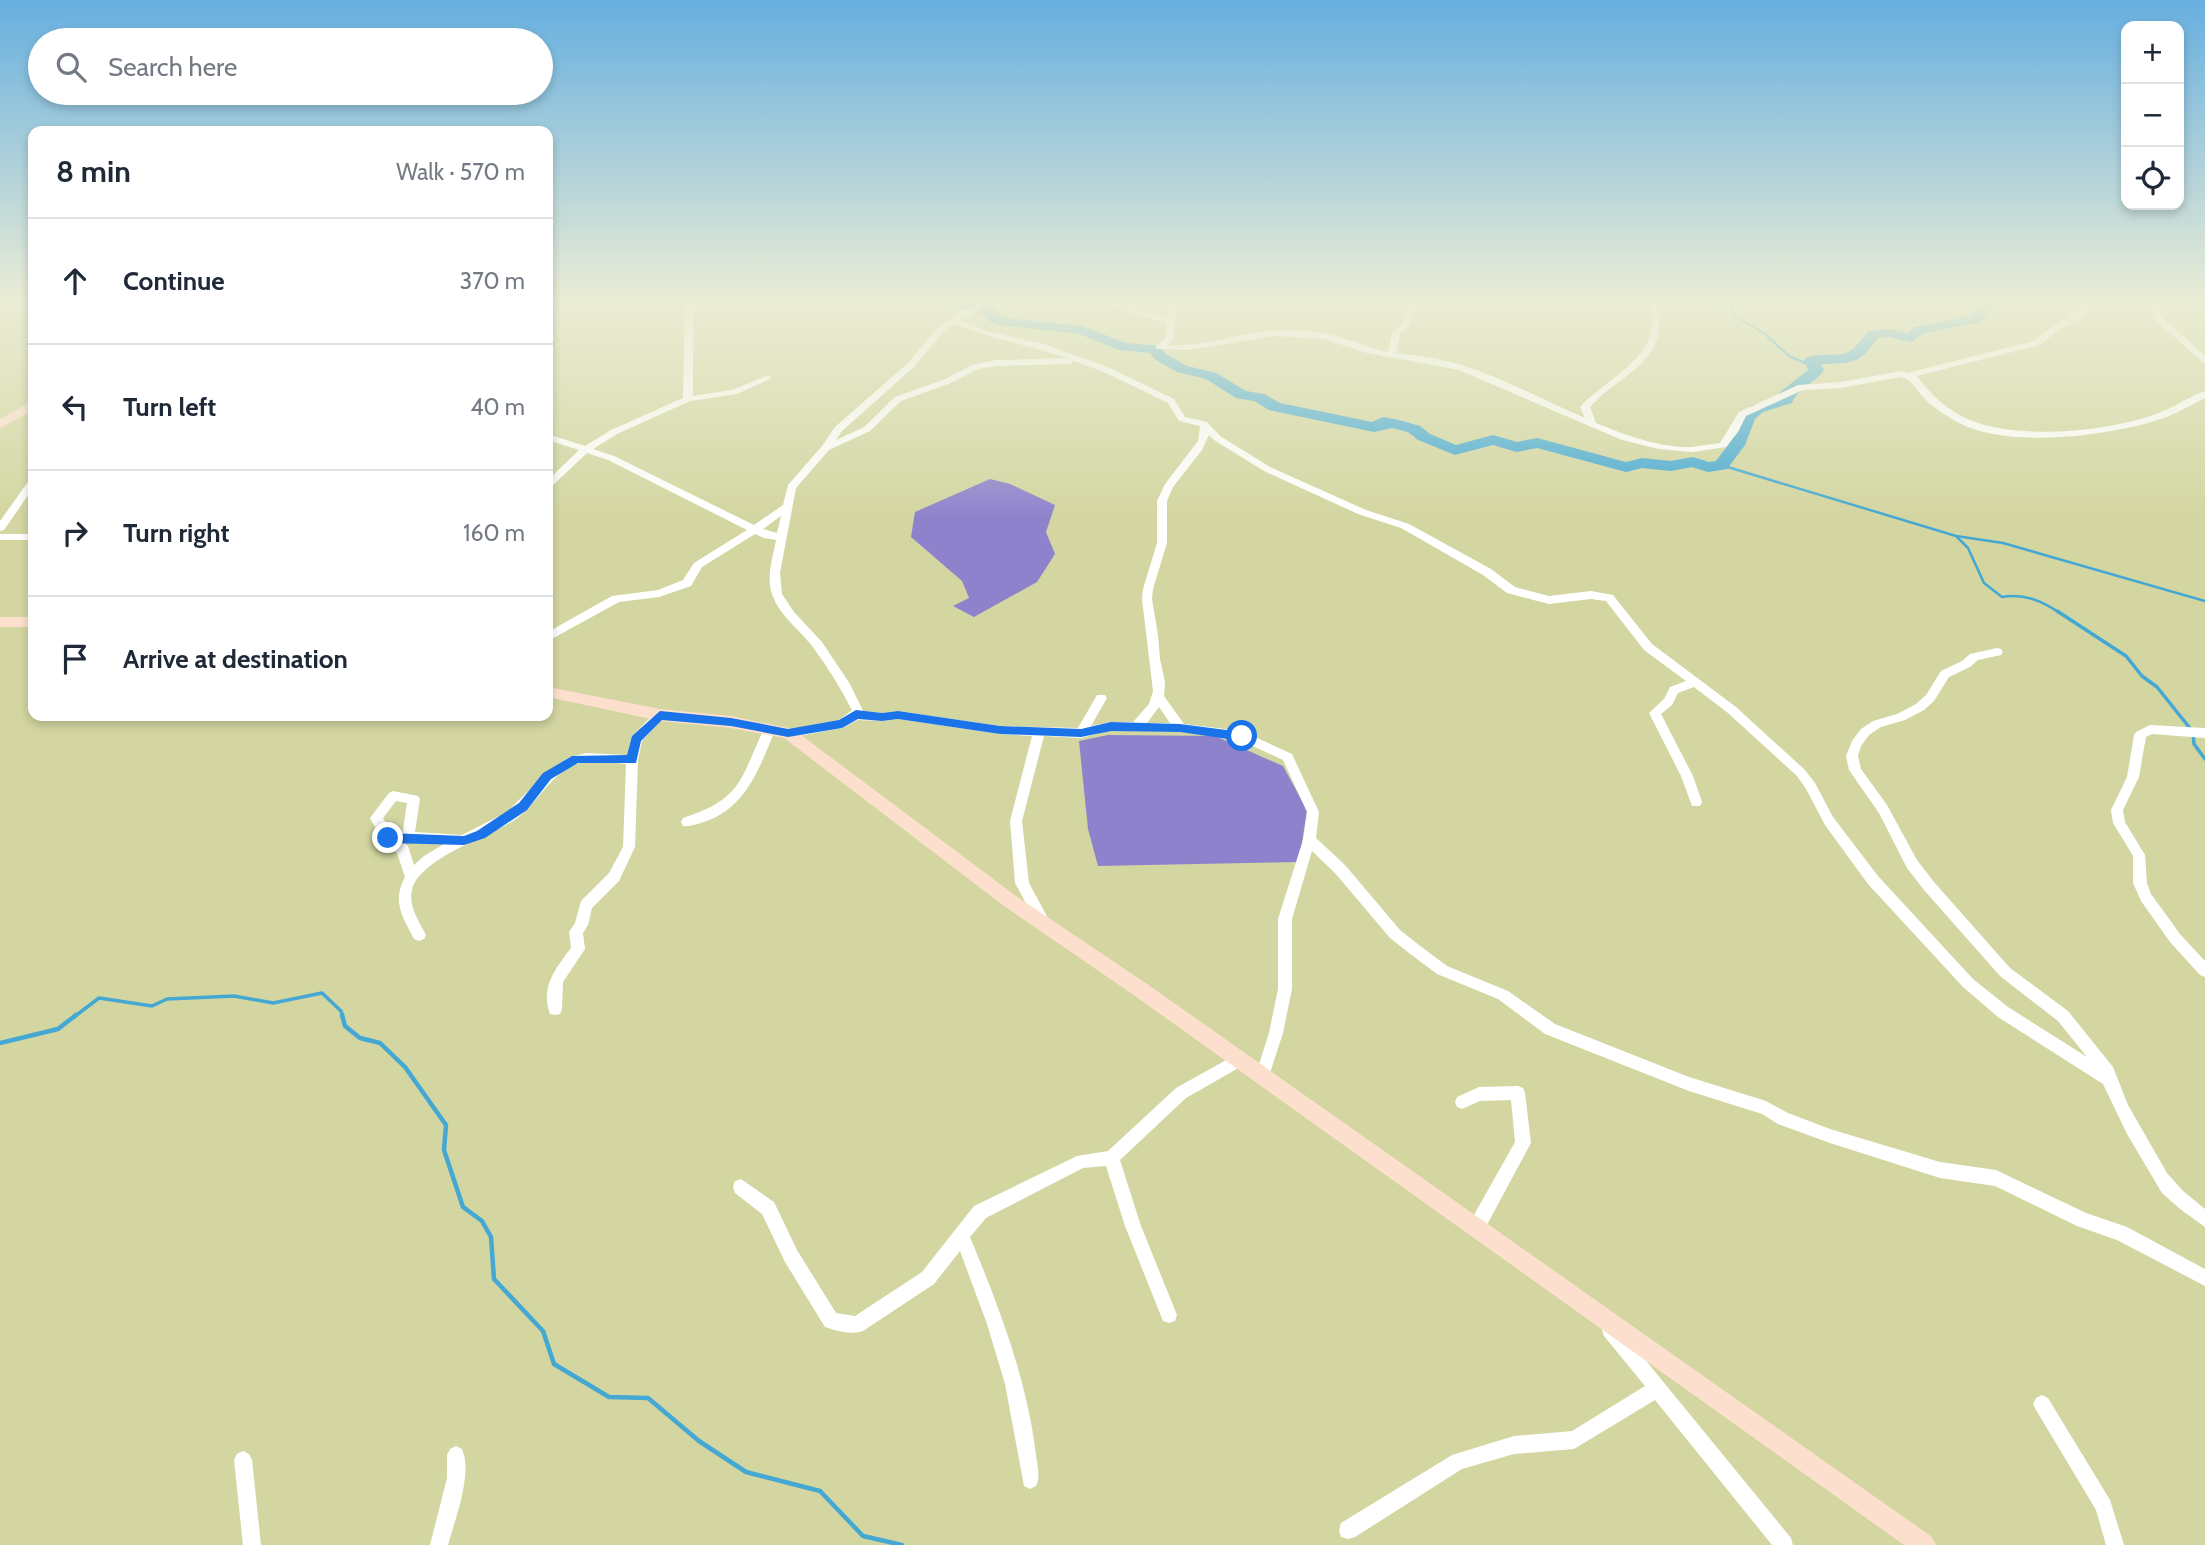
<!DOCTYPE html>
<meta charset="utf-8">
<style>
body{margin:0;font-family:Cabin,sans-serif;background:#f6f6f7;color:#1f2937}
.controls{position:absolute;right:21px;top:21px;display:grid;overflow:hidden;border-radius:14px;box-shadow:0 4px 10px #0003}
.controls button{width:63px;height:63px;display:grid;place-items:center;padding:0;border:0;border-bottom:2px solid #e0e1e3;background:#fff;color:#1f2937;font:35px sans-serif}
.stop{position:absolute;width:21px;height:21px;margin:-16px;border:5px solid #1a73e8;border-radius:50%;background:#fff}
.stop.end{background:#1a73e8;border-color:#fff;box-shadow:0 2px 7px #0008}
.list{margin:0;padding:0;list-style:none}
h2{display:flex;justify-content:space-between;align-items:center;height:91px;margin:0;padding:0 28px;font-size:30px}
h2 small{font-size:23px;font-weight:400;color:#747a83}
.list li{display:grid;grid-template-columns:46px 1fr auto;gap:21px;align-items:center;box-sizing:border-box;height:126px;padding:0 28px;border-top:2px solid #e0e1e3}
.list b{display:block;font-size:26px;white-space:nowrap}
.list em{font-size:23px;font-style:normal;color:#747a83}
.icon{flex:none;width:38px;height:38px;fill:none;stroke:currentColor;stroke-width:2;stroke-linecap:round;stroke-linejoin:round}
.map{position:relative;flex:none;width:2205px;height:1545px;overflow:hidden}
.search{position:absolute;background:#fff;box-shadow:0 4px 10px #0003;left:28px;top:28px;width:525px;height:77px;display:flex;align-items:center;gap:18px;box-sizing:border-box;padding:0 24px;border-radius:38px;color:#747a83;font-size:26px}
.panel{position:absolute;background:#fff;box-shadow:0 4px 10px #0003;left:28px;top:126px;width:525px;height:595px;border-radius:14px}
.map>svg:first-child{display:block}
</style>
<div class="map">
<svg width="2205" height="1545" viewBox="0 0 2205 1545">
<rect width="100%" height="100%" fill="#d3d6a1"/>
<g fill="#8e82cd">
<path d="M 990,479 L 1010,484 L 1055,505 L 1046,532 L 1055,554 L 1037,582 L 974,617 L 953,606 L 969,598 L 962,581 L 911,537 L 915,512 Z"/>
<path d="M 1108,735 L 1215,736 L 1283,766 L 1307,810 L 1299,862 L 1098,866 L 1088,829 L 1079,741 Z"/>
</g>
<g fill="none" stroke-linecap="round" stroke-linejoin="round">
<g stroke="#44a8d3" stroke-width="2.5">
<path d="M 1726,303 L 1731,306 L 1735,316 L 1765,334 L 1789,356 L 1814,367"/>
<path d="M 1721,465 L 1956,536 L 2003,543 L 2205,601"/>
<path d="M 1957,537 L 1968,548 L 1984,583 L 2002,597 C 2024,593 2042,601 2060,613"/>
</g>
<g stroke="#44a8d3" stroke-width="3.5">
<path d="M 2057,611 L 2126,656 L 2142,676 L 2157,687 L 2193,732 L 2194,744 L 2205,759"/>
<path d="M 74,1017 L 99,998 L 152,1006 L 167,999 L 234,996 L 273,1003 L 322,993 L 341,1011 L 343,1017"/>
</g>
<g stroke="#44a8d3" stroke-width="4.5">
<path d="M 342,1015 L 345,1026 L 360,1038 L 380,1043 L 405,1067 L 446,1125 L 444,1150 L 463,1207 L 482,1221 L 491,1237 L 494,1279 L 543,1331 L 554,1364 L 609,1397 L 648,1398 L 699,1441 L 746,1472 L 820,1491 L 863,1536 L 902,1545"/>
<path d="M 0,1043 L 58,1029 L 76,1015"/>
</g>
<path fill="#44a8d3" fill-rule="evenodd" d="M 949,303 L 990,307 L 995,308 L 999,315 L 1007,318 L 1082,326 L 1126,343 L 1159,346 L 1166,354 L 1187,366 L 1216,373 L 1246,391 L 1264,394 L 1280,403 L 1372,422 L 1383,417 L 1399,420 L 1420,426 L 1430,434 L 1456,445 L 1493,435 L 1517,442 L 1537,438 L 1626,462 L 1642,458 L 1671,461 L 1693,457 L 1709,462 L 1716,461 L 1729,444 L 1742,414 L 1751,406 L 1778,398 L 1779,393 L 1808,370 L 1804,360 L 1807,357 C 1842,349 1843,366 1868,331 L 1889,329 L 1908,333 L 1914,327 L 1970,316 L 1982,303 L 1997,303 L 1980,322 L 1924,333 L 1911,342 L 1889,337 L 1878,338 C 1859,365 1852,363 1821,364 L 1824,370 C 1815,383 1796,390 1792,403 L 1763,412 L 1755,419 L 1745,445 L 1727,469 L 1708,472 L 1692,467 L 1671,471 L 1642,468 L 1626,472 L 1537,448 L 1517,452 L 1493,445 L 1455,455 L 1418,440 L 1408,432 L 1392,428 L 1374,432 L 1269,410 L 1254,401 L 1236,398 L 1206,379 L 1177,372 L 1156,360 L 1150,353 L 1119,350 L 1079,334 L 1000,325 L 988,321 L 984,315 L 964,312 Z"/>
<g fill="#fff" fill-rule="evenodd">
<path d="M 685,303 L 693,303 L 693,396 L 732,390 L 768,375 L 772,378 L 737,394 L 690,401 L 617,434 L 593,449 L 614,456 L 754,525 L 783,505 L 788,485 L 822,446 L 835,427 L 908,363 L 936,329 L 963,310 L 974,306 L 976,303 L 984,303 L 980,310 L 960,320 L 987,331 L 1047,345 L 1110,368 L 1174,399 L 1185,417 L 1207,422 L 1220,436 L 1270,467 L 1366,510 L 1409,524 L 1491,569 L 1515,587 L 1549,596 L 1591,591 L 1613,595 L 1652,644 L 1736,707 L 1805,770 L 1815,783 L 1833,817 L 1878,876 L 1973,979 L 2008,1007 L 2087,1057 L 2058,1021 L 2000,976 L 1924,890 L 1907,868 L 1879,813 L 1849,770 L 1846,756 L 1852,741 L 1861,729 L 1873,721 L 1897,714 L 1916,704 L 1926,695 L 1941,671 L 1962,661 L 1970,654 L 1997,648 L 2001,649 L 2003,652 L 2001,655 L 1978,660 L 1970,667 L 1949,677 L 1934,701 L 1924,710 L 1905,720 L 1881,727 L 1869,735 L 1861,746 L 1858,756 L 1861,769 L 1887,805 L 1917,860 L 1934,882 L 2010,968 L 2068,1011 L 2113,1067 L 2128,1105 L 2167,1173 L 2182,1190 L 2205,1209 L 2205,1227 L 2180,1209 L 2162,1193 L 2127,1134 L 2103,1084 L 1998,1017 L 1963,987 L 1868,884 L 1825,825 L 1806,789 L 1797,776 L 1728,713 L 1694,687 L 1678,693 L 1672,705 L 1661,714 L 1693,776 L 1702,802 L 1700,806 L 1692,806 L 1681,776 L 1649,713 L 1664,699 L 1670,687 L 1686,681 L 1644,650 L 1606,601 L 1591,599 L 1549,604 L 1507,593 L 1483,575 L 1401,528 L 1358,514 L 1264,471 L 1214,440 L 1209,435 L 1202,450 L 1173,487 L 1167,501 L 1167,543 L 1153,589 L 1152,599 L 1158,635 L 1160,659 L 1165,682 L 1164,696 L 1184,724 L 1242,731 L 1292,754 L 1319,812 L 1316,838 L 1345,865 L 1400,930 L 1419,945 L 1447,966 L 1508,991 L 1555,1024 L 1689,1077 L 1766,1101 L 1788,1113 L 1830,1129 L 1940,1162 L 1996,1170 L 2086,1213 L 2127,1227 L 2205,1269 L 2205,1286 L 2117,1240 L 2077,1226 L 1995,1186 L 1940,1178 L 1830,1143 L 1778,1124 L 1762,1114 L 1689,1091 L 1545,1034 L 1498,999 L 1437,974 L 1409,953 L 1390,938 L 1335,873 L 1312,851 L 1292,919 L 1292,989 L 1283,1033 L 1267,1082 L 1262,1084 L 1257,1082 L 1255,1077 L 1269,1033 L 1278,989 L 1278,919 L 1303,840 L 1307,812 L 1283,760 L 1240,740 L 1223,737 L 1180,732 L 1111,730 L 1081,738 L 1044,736 L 1022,821 L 1029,883 L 1050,922 L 1048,926 L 1043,928 L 1038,926 L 1015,883 L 1010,821 L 1032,736 L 1000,734 L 898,719 L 882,721 L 858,720 L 842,728 L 788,738 L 784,736 L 782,733 L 784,730 L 839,720 L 852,710 C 841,689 829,669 815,650 C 802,631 779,616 772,594 C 766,577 773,557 776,540 L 764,538 L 755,534 L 702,567 L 691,586 L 659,597 L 619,602 L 548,641 L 548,632 L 612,596 L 658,590 L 683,580 L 694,563 L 747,530 L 608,460 L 587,453 L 551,487 L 548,488 L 548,480 L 579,450 L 548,440 L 548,434 L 585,446 L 611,430 L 683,398 ZM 954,324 C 991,339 1030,345 1067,358 L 996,360 L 972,365 L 945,379 L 895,397 L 864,427 L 836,440 L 842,431 L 914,367 L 942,333 ZM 1074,361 L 1104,372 L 1168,403 L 1179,421 L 1200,426 L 1198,441 L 1165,484 L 1157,501 L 1157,543 L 1143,589 L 1142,599 L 1153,691 L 1149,704 L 1133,722 L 1111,722 L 1091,726 L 1107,698 L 1105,695 L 1097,695 L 1078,728 L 1000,726 L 898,711 L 882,713 L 863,711 L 850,684 L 822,642 L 794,612 L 782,594 L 780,573 L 796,488 L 829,450 L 870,431 L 901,401 L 951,383 L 978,369 L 996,366 L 1070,364 ZM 781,516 L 777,533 L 763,529 ZM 1159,707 L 1170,723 L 1147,723 Z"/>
<path d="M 1102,303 L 1114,303 L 1167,318 L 1173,303 L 1181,303 L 1174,322 L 1173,340 L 1167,345 C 1204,348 1239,332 1276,330 C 1299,329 1324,332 1346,339 C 1360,343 1373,349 1388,352 L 1392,333 L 1402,325 L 1405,310 L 1411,303 L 1420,303 L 1413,311 L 1410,326 L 1400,334 L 1396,353 C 1420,356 1443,359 1465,366 C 1507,380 1545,401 1585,418 L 1580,407 L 1582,405 C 1605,381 1650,360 1652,325 C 1653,318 1651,310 1650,303 L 1658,303 C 1668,365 1625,369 1590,407 L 1596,423 C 1626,435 1659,448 1692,447 C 1701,446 1711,444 1720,443 L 1739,412 L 1798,385 L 1841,382 L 1901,371 L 1907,373 L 2034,341 L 2054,325 L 2073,316 L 2084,303 L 2092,303 L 2079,320 L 2060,329 L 2040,345 L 1917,376 C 1930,394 1948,411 1970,420 C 2019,440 2106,432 2156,414 C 2173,408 2188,397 2205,391 L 2205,398 C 2191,405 2176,414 2161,419 C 2109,436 2009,449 1959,423 C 1948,417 1932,407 1924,398 C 1915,389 1913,380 1901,377 L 1841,388 L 1803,390 L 1746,416 L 1738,432 L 1726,447 L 1692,452 L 1659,449 L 1622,440 L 1459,370 L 1367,353 L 1324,339 L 1274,336 L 1188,350 L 1156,349 L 1156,345 L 1165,339 L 1166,323 Z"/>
<path d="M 2148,303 L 2156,303 L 2161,316 L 2205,356 L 2205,364 L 2154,319 Z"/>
<path d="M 33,478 L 33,488 L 4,530 L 0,531 L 0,521 L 30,479 Z"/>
<rect x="0" y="534" width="33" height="6"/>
<path d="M 660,711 L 666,715 L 642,741 L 638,760 L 635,847 L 619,881 L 592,908 L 588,925 L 583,933 L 585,949 L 563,982 L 562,1009 L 560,1014 L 555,1015 L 550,1014 C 540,987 556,968 571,948 L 569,932 L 575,923 L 581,901 L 609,873 L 623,847 L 626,764 C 611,763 591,759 577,764 C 549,774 537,806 513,821 C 488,837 419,859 412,890 C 408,906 419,921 426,935 L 424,939 L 419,941 L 414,939 C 402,916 392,902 405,877 L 397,853 L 383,842 L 370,818 L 389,793 L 393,791 L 418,796 L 420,799 L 415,832 L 462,835 L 507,812 L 550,769 L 570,757 L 586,753 L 627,755 L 632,736 L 656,712 ZM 396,801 L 407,803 L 402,837 L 403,841 L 444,844 L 424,856 L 414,865 L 408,846 L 393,834 L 383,818 Z"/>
<path d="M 770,724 L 776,728 C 760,766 747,808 704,822 C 696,824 690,827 683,826 L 681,822 L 683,818 C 745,798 740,777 766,725 Z"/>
<path d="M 2150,725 L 2205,728 L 2205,738 L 2152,734 L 2146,737 L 2139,777 L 2123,810 L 2125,822 L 2145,855 L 2147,883 L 2151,894 L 2180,934 L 2205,961 L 2205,977 L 2200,975 L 2170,942 L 2141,901 L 2133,883 L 2133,856 L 2113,823 L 2111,810 L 2127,777 L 2134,735 L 2136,732 Z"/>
<path d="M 1237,1054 L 1242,1056 L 1244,1061 L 1242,1066 L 1186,1098 L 1120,1160 L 1141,1226 L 1177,1315 L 1175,1321 L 1169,1323 L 1163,1321 L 1125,1226 L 1106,1166 L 1083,1168 L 986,1218 L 970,1237 C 999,1307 1027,1379 1036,1455 C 1037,1465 1041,1476 1036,1486 L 1030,1489 L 1024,1486 L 1005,1384 L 987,1324 L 960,1251 L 934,1284 L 863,1331 C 852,1335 836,1331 825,1327 L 785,1262 L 762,1214 L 735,1193 L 733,1187 L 735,1181 L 741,1179 L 774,1202 L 797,1250 L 836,1313 L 855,1316 L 922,1272 L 974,1206 L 1077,1156 L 1108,1151 L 1176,1088 Z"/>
<path d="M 1518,1086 L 1523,1088 L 1525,1093 L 1531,1143 L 1482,1234 L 1476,1236 L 1470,1234 L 1468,1228 L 1470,1222 L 1515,1142 L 1511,1100 L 1480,1101 L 1462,1109 L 1457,1107 L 1455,1102 L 1457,1097 L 1479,1087 Z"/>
<path d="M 1610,1322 L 1616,1324 L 1791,1538 L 1793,1545 L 1772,1545 L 1655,1400 L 1574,1449 L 1514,1454 L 1462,1469 L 1355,1537 L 1348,1539 L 1341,1537 L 1339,1530 L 1341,1523 L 1452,1455 L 1514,1436 L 1572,1431 L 1645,1386 L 1604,1336 L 1602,1330 L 1604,1324 Z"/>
<path d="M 2042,1395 L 2048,1398 L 2110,1500 L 2124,1545 L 2106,1545 L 2096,1510 L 2036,1410 L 2033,1404 L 2036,1398 Z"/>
<path d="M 456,1446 L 462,1449 C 473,1474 455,1519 448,1545 L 430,1545 L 447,1478 L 447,1455 L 450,1449 Z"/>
<path d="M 243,1451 L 249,1454 L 252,1460 L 261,1545 L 243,1545 L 234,1460 L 237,1454 Z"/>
</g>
<g fill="#fddfce" fill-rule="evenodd">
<path d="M 29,403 L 33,403 L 33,411 L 0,428 L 0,419 Z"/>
<rect x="0" y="617" width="33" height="10"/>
<path d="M 548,687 L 660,709 L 731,716 L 793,729 L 1016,896 L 1147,984 L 1932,1537 L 1936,1545 L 1904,1545 L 1135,996 L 1004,906 L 784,738 L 731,728 L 660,721 L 548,697 Z"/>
</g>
</g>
<linearGradient id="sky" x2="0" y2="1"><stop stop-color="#66afe0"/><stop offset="0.58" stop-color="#ebedd5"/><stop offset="1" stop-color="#ebedd5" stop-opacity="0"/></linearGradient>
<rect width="2205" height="519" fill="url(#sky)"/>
<path fill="#1a73e8" d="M 856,710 L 882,713 L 898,711 L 1000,726 L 1081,729 L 1111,722 L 1180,724 L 1242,732 L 1247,736 L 1242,741 L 1180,732 L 1111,731 L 1081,737 L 1000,734 L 898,719 L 882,721 L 858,719 L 842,728 L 788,737 L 731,726 L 662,720 L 641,741 L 636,763 L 578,763 L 551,779 L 527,810 L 485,838 L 464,845 L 388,843 L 382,838 L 388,833 L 464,836 L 477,831 L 519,803 L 543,773 L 572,756 L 627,755 L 632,736 L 660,711 L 731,718 L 788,729 L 839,720 Z"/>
</svg>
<div class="controls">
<button>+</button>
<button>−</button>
<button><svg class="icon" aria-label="locate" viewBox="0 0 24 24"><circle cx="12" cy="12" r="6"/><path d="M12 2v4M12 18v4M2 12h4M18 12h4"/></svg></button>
</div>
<div class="stop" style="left:1242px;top:736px"></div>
<div class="stop end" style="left:388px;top:838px"></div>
<div class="search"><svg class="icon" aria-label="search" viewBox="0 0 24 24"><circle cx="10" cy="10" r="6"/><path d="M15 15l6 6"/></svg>Search here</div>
<section class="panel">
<h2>8 min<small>Walk · 570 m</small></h2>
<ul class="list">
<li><svg class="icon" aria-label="ahead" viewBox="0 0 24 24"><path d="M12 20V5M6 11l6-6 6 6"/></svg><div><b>Continue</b></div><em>370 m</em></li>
<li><svg class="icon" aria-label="left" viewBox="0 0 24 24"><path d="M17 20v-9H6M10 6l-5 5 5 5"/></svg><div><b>Turn left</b></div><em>40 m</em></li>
<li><svg class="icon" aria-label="right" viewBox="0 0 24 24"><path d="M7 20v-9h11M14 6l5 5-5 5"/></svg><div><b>Turn right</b></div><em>160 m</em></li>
<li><svg class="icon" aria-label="arrive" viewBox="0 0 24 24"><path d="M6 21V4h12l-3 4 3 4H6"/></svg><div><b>Arrive at destination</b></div></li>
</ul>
</section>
</div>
